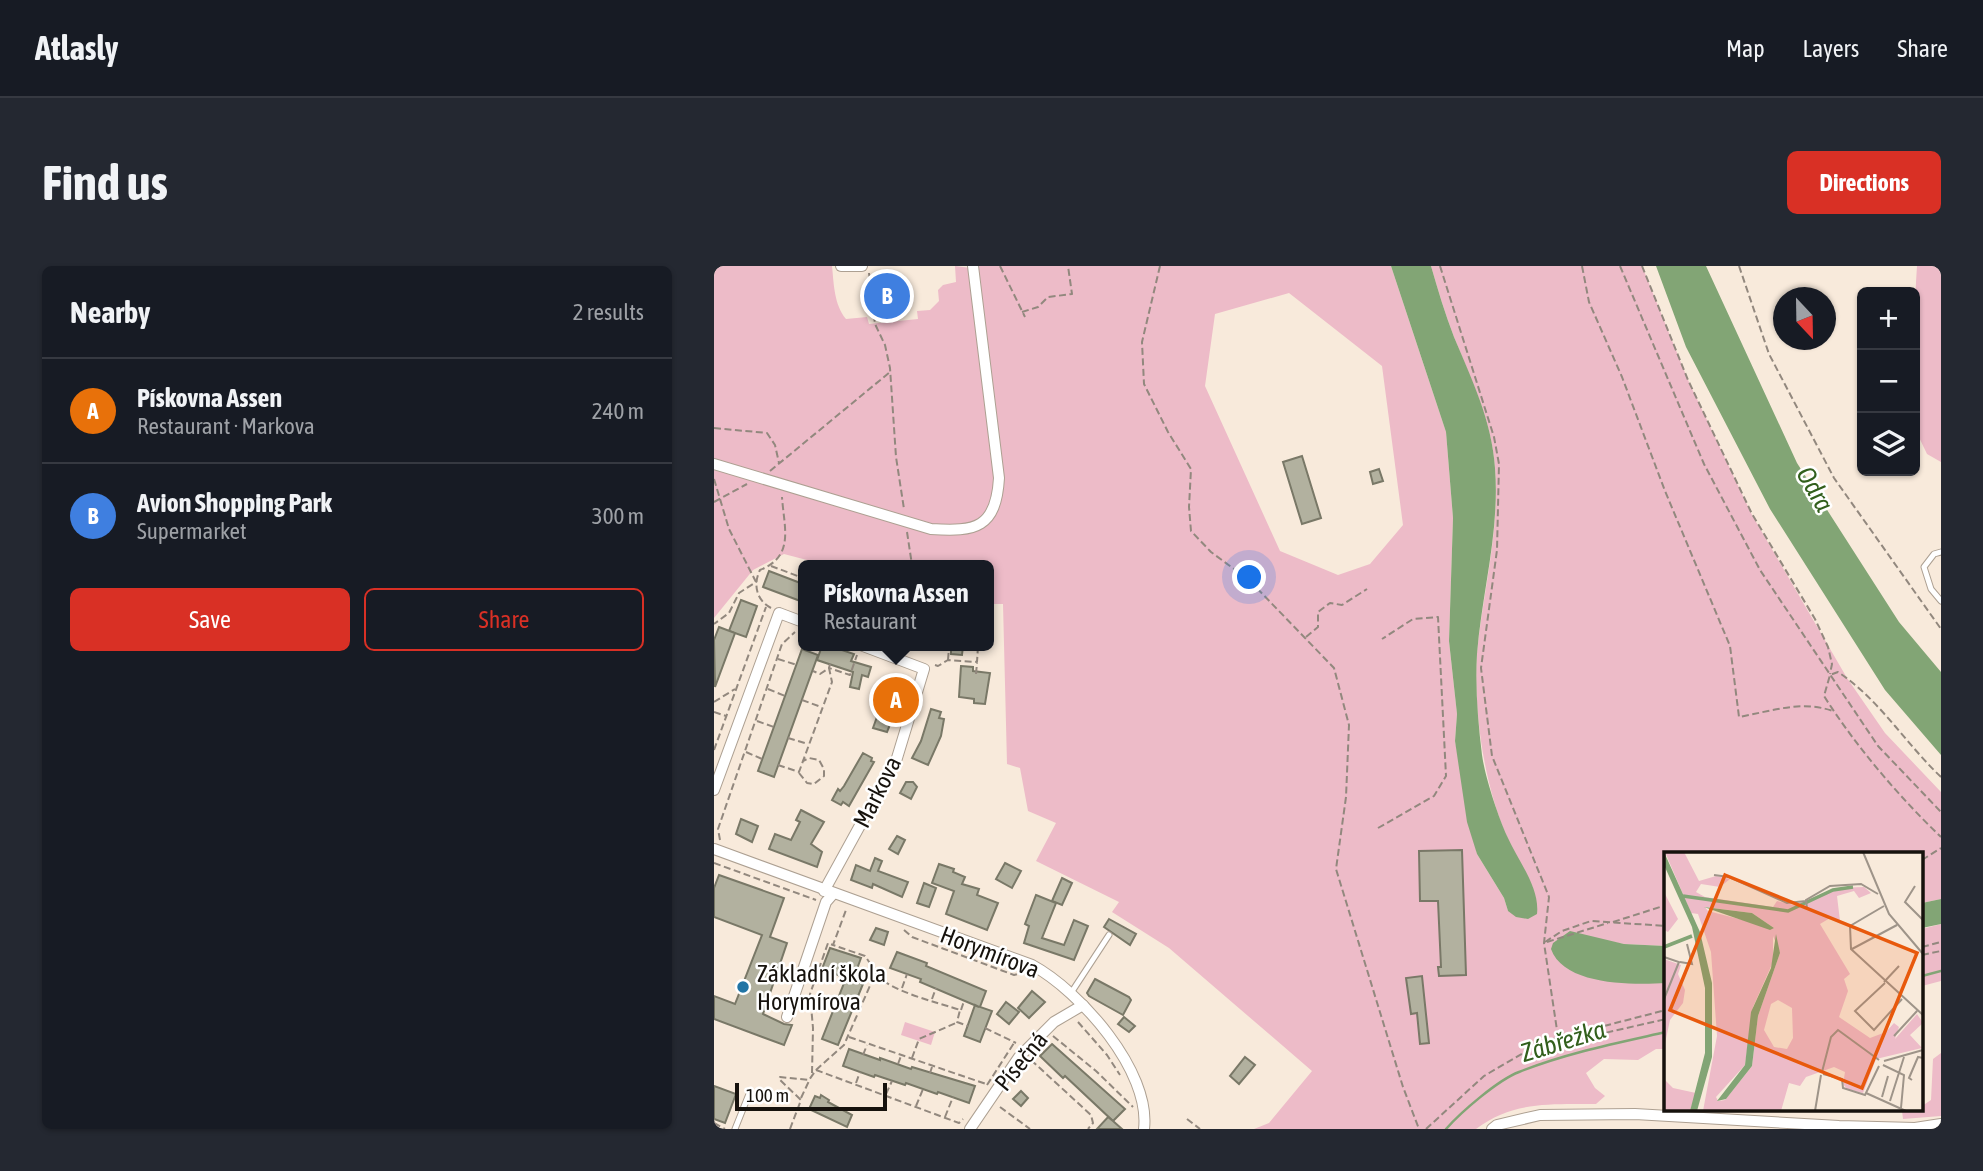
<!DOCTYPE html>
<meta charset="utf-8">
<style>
body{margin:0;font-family:"Asap Condensed",sans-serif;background:#242831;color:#f1f3f6}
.controls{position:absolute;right:21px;top:21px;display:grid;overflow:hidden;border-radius:10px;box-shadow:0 2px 5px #0004}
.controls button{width:63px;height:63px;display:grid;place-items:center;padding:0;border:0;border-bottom:2px solid #363941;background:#171b24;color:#f1f3f6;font:35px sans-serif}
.compass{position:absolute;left:1059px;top:21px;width:63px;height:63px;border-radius:50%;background:#171b24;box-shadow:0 2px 5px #0004;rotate:158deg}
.scale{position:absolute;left:21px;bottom:18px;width:152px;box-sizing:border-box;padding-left:7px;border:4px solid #16120d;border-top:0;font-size:19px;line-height:24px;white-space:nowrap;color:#16120d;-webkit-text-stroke:5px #fff;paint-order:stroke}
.you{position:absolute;left:536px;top:312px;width:24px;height:24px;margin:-18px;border:5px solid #fff;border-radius:50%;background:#1a73e8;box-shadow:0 0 0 10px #1a73e833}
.badge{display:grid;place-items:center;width:46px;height:46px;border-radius:50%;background:#d93025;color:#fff;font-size:23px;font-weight:700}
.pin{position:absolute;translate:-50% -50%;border:4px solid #fff;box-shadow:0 2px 7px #0006}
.popup{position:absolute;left:84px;top:294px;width:196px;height:91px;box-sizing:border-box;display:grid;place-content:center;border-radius:10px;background:#171b24;filter:drop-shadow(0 2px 5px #0005);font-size:23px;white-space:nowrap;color:#9ea1a6}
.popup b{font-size:26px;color:#f1f3f6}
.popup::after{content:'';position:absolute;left:50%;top:100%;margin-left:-14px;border:14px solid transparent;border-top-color:#171b24}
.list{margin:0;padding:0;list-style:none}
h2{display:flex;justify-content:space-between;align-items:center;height:91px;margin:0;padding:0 28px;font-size:30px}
h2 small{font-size:23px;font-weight:400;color:#9ea1a6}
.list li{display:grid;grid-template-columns:46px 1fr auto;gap:21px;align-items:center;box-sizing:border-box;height:105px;padding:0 28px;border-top:2px solid #363941}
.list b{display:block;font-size:26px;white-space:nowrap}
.list p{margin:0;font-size:23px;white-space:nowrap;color:#9ea1a6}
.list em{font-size:23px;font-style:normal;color:#9ea1a6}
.actions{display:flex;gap:14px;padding:21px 28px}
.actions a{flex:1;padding:16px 0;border:2px solid #d93025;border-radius:10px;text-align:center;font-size:24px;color:#d93025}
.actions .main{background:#d93025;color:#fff}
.icon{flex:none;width:38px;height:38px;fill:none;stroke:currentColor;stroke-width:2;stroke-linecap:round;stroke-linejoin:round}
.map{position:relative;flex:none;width:1227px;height:863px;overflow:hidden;border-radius:10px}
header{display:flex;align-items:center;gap:42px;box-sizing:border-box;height:98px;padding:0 35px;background:#171b24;border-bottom:2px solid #363941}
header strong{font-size:33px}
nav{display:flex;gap:38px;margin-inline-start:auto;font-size:24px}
.intro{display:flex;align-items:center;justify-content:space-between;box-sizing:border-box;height:168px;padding:0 42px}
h1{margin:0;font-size:49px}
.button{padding:18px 32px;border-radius:10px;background:#d93025;color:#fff;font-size:24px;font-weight:700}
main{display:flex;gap:42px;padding:0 42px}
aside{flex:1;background:#171b24;border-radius:10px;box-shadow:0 2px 5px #0004}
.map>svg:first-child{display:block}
</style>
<header>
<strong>Atlasly</strong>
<nav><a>Map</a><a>Layers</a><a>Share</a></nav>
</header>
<div class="intro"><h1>Find us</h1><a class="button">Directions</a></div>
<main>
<aside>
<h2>Nearby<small>2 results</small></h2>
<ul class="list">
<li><span class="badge" style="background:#e8710a">A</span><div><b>Pískovna Assen</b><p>Restaurant · Markova</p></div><em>240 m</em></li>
<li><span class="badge" style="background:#3f7fe0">B</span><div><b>Avion Shopping Park</b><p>Supermarket</p></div><em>300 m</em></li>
</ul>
<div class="actions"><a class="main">Save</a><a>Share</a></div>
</aside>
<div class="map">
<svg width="1227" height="863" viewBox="0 0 1227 863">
<rect width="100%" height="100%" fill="#f8eadb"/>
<g fill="#edbbc8" fill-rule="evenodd">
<path d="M 0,0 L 118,0 C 120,19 120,38 132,53 L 153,51 L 155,58 L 204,53 L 203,45 L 216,44 L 225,35 L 224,24 L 229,19 L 242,16 L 241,0 L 257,2 L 265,0 L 677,0 L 732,166 L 739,252 L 735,375 L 743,448 L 741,475 L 763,588 L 790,632 L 794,645 L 819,622 C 810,604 800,587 792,569 C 770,517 759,444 763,387 C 769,325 786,265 781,202 C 778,155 757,114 740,71 C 731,48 724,24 717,0 L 928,0 L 974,114 L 1038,249 L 1133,412 L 1171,467 L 1227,526 L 1227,633 L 1208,637 L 1208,588 L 952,588 L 952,680 L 910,678 L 887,674 L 893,715 L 952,717 L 952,783 L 942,783 L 924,794 L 890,793 L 872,807 L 881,822 L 891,830 L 882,838 C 838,838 799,835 762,863 L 540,863 L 555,857 L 598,805 L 455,682 L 398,646 L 405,636 L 322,595 L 342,557 L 314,545 L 306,502 L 293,498 L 289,338 L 275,338 L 275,299 L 112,299 L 70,288 L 39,304 L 0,352 ZM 575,27 L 668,100 L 689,259 L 656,298 L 624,309 L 566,285 L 491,120 L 501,48 Z"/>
<path d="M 1203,0 L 1227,0 L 1227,196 L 1213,188 L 1201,163 L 1201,33 Z"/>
<path d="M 1227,658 L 1227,715 L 1208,720 L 1208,663 Z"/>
<path d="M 191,756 L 221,766 L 217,779 L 187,769 Z"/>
<path d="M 1227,787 L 1227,850 L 1189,853 L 1188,845 L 1208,844 L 1208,840 L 1217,834 L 1219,793 Z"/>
</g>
<g fill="#82a575">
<path d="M 677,0 L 717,0 C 724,24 731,48 740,71 C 758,114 778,155 781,202 C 786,266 768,325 763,388 C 761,421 764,456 768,489 C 771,511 784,550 793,570 C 804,595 826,621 823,648 L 814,653 L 802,651 L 794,645 L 790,632 L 763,588 L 753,556 L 741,475 L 743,448 L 735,375 L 739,252 L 732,166 Z"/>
<path d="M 942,0 L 992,0 L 1083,197 L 1185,356 L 1227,406 L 1227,489 L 1171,424 L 1056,243 L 972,81 Z"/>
<path d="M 1227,633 L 1227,658 L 1208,662 L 1208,637 Z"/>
<path d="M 856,665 L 910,678 L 952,680 L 952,717 C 920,719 850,720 837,683 L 839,677 Z"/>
</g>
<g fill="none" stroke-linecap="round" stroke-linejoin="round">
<g stroke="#82a575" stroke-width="2.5">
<path d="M 1208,710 L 1227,705"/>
<path d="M 732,863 C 747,846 784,814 805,806 C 852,787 903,777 952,766"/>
</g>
</g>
<g fill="#b2b19f" stroke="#797867" stroke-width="2">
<path d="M 588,190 L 607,252 L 588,258 L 569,196 Z"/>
<path d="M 665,203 L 669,215 L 659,218 L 656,206 Z"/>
<path d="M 55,305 L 89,318 L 89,336 L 49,321 Z"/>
<path d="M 27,334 L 43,340 L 32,371 L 15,365 Z"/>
<path d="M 5,361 L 21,367 L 1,421 L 0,374 Z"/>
<path d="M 108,380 L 116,380 L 140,388 L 137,395 L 157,401 L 154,411 L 148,409 L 145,423 L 136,421 L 139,406 L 103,394 Z"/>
<path d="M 237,380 L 249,380 L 248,389 L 237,388 Z"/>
<path d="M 88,383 L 104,389 L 60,511 L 44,505 Z"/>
<path d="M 247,400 L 259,401 L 259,405 L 276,407 L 271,438 L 260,437 L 260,433 L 245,431 Z"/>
<path d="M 163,421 L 188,429 L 173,466 L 159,462 L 168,437 L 158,434 Z"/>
<path d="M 217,443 L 227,446 L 225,452 L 230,453 L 227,470 L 214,499 L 198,492 L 207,475 Z"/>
<path d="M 149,487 L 158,492 L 157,495 L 160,496 L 135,540 L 129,536 L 127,539 L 118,534 L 124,523 L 126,525 L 130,520 Z"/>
<path d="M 192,516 L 199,516 L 203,521 L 197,533 L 186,527 Z"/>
<path d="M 87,544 L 110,556 L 97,578 L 108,586 L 103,601 L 55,583 L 61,568 L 77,574 L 86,556 L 82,554 Z"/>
<path d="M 27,553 L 44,560 L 38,576 L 22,568 Z"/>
<path d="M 183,570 L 191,574 L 184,588 L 175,583 Z"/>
<path d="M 748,584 L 752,709 L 725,710 L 724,701 L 727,701 L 724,635 L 706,635 L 705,585 Z"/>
<path d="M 161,592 L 168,595 L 164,605 L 194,616 L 188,631 L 159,618 L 158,622 L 137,614 L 142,599 L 156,605 Z"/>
<path d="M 291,597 L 307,605 L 298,622 L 282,613 Z"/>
<path d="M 225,598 L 240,603 L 239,606 L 251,611 L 248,618 L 265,623 L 263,629 L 284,637 L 273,664 L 232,648 L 240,625 L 218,617 Z"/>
<path d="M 5,609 L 70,632 L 56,671 L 73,677 L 49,748 L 70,758 L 78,759 L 70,779 L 0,753 L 0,730 L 21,738 L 48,669 L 0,651 L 0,622 Z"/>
<path d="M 348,612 L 358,617 L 348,639 L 338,635 Z"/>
<path d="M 210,617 L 222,622 L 215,641 L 203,637 Z"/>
<path d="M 322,629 L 342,637 L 328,672 L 350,679 L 360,654 L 374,660 L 360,694 L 310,677 L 315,660 L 311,658 Z"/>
<path d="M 395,653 L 422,668 L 416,679 L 390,661 Z"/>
<path d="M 162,662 L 174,666 L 170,679 L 156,674 Z"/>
<path d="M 116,682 L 147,692 L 139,714 L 149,718 L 124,779 L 108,773 L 132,712 L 108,703 Z"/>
<path d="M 183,686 L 213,697 L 212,700 L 272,725 L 266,741 L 278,745 L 266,776 L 250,770 L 261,739 L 265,741 L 206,716 L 207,713 L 176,702 Z"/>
<path d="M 708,710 L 715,777 L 706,778 L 703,747 L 697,748 L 692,712 Z"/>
<path d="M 381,713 L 415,731 L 417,734 L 409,749 L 375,730 L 373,727 Z"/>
<path d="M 318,725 L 331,736 L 315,752 L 304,742 Z"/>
<path d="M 292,736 L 305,746 L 295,758 L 283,748 Z"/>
<path d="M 410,751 L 421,760 L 415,766 L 404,758 Z"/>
<path d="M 338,778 L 411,843 L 399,855 L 351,810 L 349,812 L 326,790 Z"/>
<path d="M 135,783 L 166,794 L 166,792 L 197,803 L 198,801 L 261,820 L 255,837 L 224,826 L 223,828 L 192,817 L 191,819 L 161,809 L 160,811 L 129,800 Z"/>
<path d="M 531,791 L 541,799 L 525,818 L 516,810 Z"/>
<path d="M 0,820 L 22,828 L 11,857 L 0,853 Z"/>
<path d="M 307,825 L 314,832 L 307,840 L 299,833 Z"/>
<path d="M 107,829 L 115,834 L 114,836 L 138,849 L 133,861 L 95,843 L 101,830 L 106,832 Z"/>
<path d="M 394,851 L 399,855 L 408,863 L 383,863 Z"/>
</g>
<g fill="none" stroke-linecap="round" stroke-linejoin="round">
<defs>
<g id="lane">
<path d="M 1227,286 L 1220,288 L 1210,301 L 1217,323 L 1227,335"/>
<path d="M 357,727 L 395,669"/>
<path d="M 21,863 L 35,828 L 50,831"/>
</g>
<g id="street">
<path d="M 127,0 L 148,0"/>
<path d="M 0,198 L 217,263 C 262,266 282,262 285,212 L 259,0"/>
<path d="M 0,524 L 65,347 L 89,356"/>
<path d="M 0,583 L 318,699 C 366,725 437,805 430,863"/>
<path d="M 110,625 L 183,492 L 210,403 L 149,380"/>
<path d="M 73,751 L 112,636 L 119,628"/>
<path d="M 256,863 L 305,791 L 340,756 L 369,739"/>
<path d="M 778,863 L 783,859 L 826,849 L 921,848 L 1125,860 L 1201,862 L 1227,858"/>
</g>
</defs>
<use href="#lane" stroke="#ada092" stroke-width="7"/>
<use href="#street" stroke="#ada092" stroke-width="12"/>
<g stroke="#92887e" stroke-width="2" stroke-dasharray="7 3.5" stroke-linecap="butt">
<path d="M 286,0 L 311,51"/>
<path d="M 446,0 L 428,76 L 430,118 L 454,166 L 477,203 L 475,241 L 477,265 L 497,286 L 535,314 L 620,402 L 635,459 L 632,531 L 622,603 L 689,821 L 705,863"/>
<path d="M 726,0 L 780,171 L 785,198 L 783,284 L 767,402 L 778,490 L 835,631 L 830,677 L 844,771"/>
<path d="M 868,0 L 875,36 L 908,111 L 951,225 L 1016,380 L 1025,451 C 1058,445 1087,434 1119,445"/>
<path d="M 906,0 L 990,198 L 1046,304 L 1164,480 L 1227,546"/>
<path d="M 928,0 L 974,114 L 1038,248 L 1101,353 L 1114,381 L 1118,398 L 1116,408"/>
<path d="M 1025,0 L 1055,88 L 1120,212 L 1227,363"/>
<path d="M 155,7 L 161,58 L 171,79 L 176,102 L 182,191 L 190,243"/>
<path d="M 308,46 L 324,41 L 334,31 L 358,28 L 354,0"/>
<path d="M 0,162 L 53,167 L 61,179 L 65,197"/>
<path d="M 56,205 L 176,106"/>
<path d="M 0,213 L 15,263 L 42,316 L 25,327 L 15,347 L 0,358"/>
<path d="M 0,236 L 33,218"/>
<path d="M 193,266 L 198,299"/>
<path d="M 57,300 L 89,312"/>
<path d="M 57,342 C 42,334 39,318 46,304 C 81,290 70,262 68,231"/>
<path d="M 592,371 L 604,361 L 604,346 L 616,337 L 628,339 L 653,323"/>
<path d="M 64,393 L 83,399"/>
<path d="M 234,394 L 235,382"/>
<path d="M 116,398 L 115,402 L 136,409 L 143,389"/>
<path d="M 221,399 L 224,400 L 234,394 L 263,396 L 264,380"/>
<path d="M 262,408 L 263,397"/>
<path d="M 54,423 L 71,430"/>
<path d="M 88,434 L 107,441"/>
<path d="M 0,436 L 21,423"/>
<path d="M 0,446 L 12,450"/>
<path d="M 43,455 L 60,461"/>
<path d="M 74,472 L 94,478"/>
<path d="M 0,484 L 52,341"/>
<path d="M 32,486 L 48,493"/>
<path d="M 64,499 L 85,506 L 118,416 L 115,402 L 106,408 L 99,405"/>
<path d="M 85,507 L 93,517 L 100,518 L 110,510 L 110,503 L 105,494 L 95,492 L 89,495"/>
<path d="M 1227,511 C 1192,478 1165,433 1124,406 L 1116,409 L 1110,430 C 1141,479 1185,531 1227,571"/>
<path d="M 664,562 L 720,530 L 732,510 L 724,351 L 699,353 L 668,373"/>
<path d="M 6,574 L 4,563 L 68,378 L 81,366"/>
<path d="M 1208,594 L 1227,582"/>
<path d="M 0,597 L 102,634"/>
<path d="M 899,656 L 946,641 L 952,641"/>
<path d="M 190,664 L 198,671 L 300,709 L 307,707"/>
<path d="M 831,676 L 848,665 L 877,655 L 952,660"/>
<path d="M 833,676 L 894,657"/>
<path d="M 1208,681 L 1227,676"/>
<path d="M 1208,689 L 1227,685"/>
<path d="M 162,707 C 173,725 226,737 246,744 L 243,756 L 254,760"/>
<path d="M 188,722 L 193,708"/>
<path d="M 218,733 L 222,722"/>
<path d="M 247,744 L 250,735"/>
<path d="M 364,756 L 393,789 L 406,809"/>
<path d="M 271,762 L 302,777"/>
<path d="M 339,770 L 382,805 L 419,841"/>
<path d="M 135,771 L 272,818"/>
<path d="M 831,777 L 838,779 L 952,753"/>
<path d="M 149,789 L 153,779"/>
<path d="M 198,792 L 205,773 L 242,757"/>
<path d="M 317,794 L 377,849 L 379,857 L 374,863"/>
<path d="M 184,798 L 187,790"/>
<path d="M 102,804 L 245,857 L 249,853"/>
<path d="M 98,807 L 99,762 L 96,728 L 114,677 L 119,679 L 132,644"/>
<path d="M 216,807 L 218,801"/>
<path d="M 142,817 L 146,806"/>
<path d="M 273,819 L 300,777"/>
<path d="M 172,828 L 178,815"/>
<path d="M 87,832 L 95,815"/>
<path d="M 202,840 L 209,823"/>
<path d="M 286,841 L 316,863"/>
<path d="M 231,851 L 239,831"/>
<path d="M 473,853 L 486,863"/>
<path d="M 0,857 L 11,863"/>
<path d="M 76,863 L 87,834 L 65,813 L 66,811 L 95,814 L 102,804 L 130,779 L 162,706 L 151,690 L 119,679"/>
<path d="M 712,863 L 770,810 L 828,776 L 952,744"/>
</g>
<use href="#lane" stroke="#fff" stroke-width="5"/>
<use href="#street" stroke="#fff" stroke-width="10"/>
</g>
<circle fill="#2074a5" stroke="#fff" stroke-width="2.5" cx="29" cy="721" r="7"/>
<g text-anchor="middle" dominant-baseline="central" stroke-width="5" stroke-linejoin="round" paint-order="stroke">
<g font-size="24" fill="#16120d" stroke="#fff">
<text transform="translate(163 526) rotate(-63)">Markova</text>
<text transform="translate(276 686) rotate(21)">Horymírova</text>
<text transform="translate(307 795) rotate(-51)">Písečná</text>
</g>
<g font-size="24" fill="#16120d" stroke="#fff" text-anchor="start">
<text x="43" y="707">Základní škola<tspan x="43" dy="28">Horymírova</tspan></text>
</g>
<g font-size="26" font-style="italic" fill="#325f1c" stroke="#fff">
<text transform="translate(1101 223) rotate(60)">Odra</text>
<text transform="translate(849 775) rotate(-17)">Zábřežka</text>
</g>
</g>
<g transform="translate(950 586)">
<rect width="259" height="259" fill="#f8eadb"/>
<path d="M 1,0 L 20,0 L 35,29 L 52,24 L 66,27 L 56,35 L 37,32 L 32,40 L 41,45 L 109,55 L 113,49 L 130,53 L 172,36 L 200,35 L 207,41 L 195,46 L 190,39 L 173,44 L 176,69 L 166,66 L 156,72 L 186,122 L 180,127 L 184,139 L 175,165 L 206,186 L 222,180 L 230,171 L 235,175 L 231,187 L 253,162 L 259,171 L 246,183 L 258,196 L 212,207 L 199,241 L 183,237 L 179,232 L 181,220 L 170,215 L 142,225 L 136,234 L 125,231 L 117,259 L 39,259 L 53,184 L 47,100 L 34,62 L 27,61 ZM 41,55 L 88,61 L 110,76 L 44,59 ZM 109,84 L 116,101 L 94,164 L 88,214 L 61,248 L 54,249 L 52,245 L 81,213 L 89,155 L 109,110 ZM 114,148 L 128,156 L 129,186 L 123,197 L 110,195 L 100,178 L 107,152 ZM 0,40 L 14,67 L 4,80 L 0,78 ZM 0,107 L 17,113 L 14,122 L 21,138 L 19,151 L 6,168 L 0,196 ZM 0,227 L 9,236 L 32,241 L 26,259 L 0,259 Z" fill="#edbbc8" fill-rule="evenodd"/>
<path d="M 0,0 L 36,80 L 48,131 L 48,205 L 33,259 L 26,259 L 41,201 L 41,136 L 28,75 L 0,13 ZM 40,55 L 88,61 L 110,76 L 106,78 ZM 112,82 L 116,101 L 94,164 L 88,214 L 62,247 L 53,249 L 81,213 L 87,160 L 107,116 Z" fill="#82a575"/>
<path fill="none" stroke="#82a575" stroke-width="3.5" d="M 19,44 L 124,59 L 169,38 L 189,35M 0,95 L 28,84"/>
<path fill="none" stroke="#9e9489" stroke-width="2" d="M 199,0 L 225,62 L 259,102M 50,23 L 65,25 L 123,51 L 142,49M 251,34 L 241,50 L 259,68M 220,54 L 186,74 L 187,97 L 259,163M 143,56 L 142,48 L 166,34 L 197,32 L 214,42M 188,97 L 233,73M 0,105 L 15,110 L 0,147M 16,110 L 28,112 L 23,92M 220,130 L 235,114M 221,131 L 191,159 L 210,178 L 238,147M 230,184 L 253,159M 220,209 L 259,198M 219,213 L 240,223 L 237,256M 158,220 L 167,185 L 174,178 L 215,208M 159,222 L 178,227 L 179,236 L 201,243 L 215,214M 248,228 L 245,226 L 254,205 L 259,206M 202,241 L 242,259M 218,245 L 224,224M 226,249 L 240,205M 151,259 L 157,223"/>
<path fill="#e8590c" fill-opacity="0.15" stroke="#e8590c" stroke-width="3.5" d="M 61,23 L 253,101 L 198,236 L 6,158 Z"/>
<rect width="259" height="259" fill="none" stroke="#16120d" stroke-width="3.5"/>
</g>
</svg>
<div class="controls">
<button>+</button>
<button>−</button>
<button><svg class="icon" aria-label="layers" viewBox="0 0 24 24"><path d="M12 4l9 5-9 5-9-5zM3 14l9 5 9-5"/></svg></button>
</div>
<svg class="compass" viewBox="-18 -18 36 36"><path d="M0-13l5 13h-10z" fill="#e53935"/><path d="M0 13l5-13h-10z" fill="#9ea1a6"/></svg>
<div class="scale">100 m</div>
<div class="you"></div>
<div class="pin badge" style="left:182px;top:434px;background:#e8710a">A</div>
<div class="popup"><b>Pískovna Assen</b>Restaurant</div>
<div class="pin badge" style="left:173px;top:30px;background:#3f7fe0">B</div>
</div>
</main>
